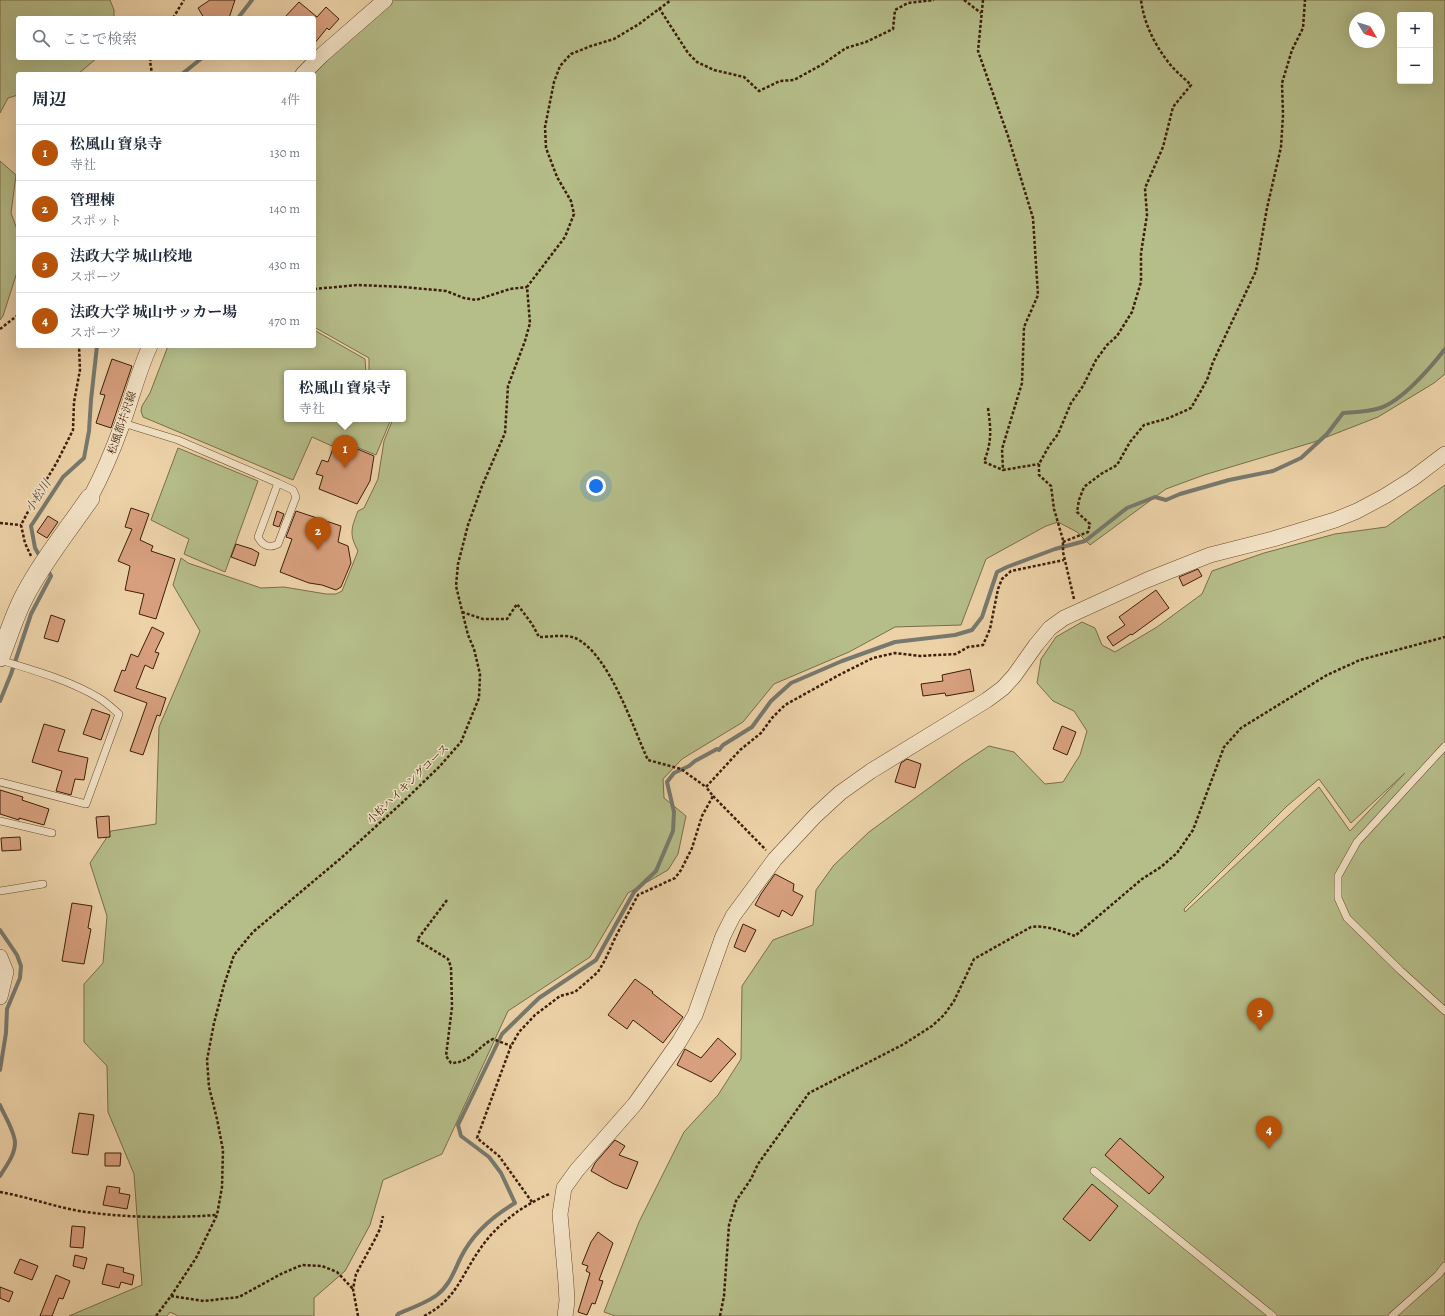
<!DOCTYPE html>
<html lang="ja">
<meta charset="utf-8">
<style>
body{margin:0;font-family:Alegreya,"Noto Serif JP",serif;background:#f2f2f3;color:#1f2937}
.controls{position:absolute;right:12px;top:12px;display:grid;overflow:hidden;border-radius:4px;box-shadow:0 4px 16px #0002}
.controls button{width:36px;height:36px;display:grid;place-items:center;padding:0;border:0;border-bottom:1px solid #e0e1e3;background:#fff;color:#1f2937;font:20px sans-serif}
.compass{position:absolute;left:1349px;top:12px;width:36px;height:36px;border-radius:50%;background:#fff;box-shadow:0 4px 16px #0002;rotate:128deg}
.you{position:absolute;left:596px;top:486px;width:14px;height:14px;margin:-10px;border:3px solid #fff;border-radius:50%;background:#1a73e8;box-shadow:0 0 0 6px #1a73e833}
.badge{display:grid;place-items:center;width:26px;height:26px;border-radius:50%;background:#b45309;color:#fff;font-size:13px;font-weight:700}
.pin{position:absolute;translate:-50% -33px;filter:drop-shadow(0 1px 2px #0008)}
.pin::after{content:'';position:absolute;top:21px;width:14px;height:12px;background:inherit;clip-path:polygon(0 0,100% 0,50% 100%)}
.popup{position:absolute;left:284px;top:370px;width:122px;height:52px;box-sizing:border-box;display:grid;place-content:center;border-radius:4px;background:#fff;filter:drop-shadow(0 1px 3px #0005);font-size:13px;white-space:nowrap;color:#747a83}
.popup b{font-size:15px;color:#1f2937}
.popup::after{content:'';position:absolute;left:50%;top:100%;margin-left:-8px;border:8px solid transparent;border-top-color:#fff}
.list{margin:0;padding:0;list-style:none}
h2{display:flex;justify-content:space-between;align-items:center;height:52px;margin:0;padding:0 16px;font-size:17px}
h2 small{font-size:13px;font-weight:400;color:#747a83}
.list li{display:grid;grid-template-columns:26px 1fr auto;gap:12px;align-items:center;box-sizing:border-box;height:56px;padding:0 16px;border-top:1px solid #e0e1e3}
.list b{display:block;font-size:15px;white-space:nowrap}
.list p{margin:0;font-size:13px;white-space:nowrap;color:#747a83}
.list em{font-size:13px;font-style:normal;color:#747a83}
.icon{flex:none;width:22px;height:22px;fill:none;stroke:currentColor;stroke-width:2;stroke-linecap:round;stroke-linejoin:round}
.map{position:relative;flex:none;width:1445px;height:1316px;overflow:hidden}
.search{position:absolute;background:#fff;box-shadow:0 4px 16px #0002;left:16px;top:16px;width:300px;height:44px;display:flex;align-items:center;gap:10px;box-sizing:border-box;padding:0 14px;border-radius:4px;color:#747a83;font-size:15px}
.panel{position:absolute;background:#fff;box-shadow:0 4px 16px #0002;left:16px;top:72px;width:300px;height:276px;border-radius:4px}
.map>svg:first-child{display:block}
</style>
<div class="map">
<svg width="1445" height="1316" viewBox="0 0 1445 1316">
<rect width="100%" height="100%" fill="#edd2a8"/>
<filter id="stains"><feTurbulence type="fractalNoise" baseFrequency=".005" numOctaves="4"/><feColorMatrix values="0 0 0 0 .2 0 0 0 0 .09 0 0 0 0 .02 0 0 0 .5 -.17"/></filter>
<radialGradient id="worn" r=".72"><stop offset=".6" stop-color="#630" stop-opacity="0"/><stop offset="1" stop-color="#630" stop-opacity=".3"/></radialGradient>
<g fill="#b5bd89" stroke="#796e49" fill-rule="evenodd">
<path d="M 0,0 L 110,0 L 114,10 L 114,18 L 18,18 L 18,58 L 97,58 L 78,74 L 18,74 L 18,95 L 8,98 L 0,113 Z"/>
<path d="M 393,0 L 1445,0 L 1445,374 L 1434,383 L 1378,417 L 1314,442 L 1204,475 L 1166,489 L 1090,545 L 1077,532 L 1058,522 L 1046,526 L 986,559 L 961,625 L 895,627 L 849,652 L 774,684 L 743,722 L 682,759 L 663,779 L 664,798 L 686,816 L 678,854 L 668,870 L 628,893 L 590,957 L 508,1011 L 442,1154 L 383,1180 L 370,1225 L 345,1271 L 314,1298 L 314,1316 L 178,1316 L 170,1312 L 167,1316 L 69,1316 L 142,1285 L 134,1174 L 108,1112 L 107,1066 L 84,1042 L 84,984 L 103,963 L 107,916 L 90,863 L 111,831 L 156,824 L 159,727 L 200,631 L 173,585 L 181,558 L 188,563 L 261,588 L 284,587 L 326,594 L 336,594 L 342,591 L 358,551 C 349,534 351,529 358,511 L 364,508 L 378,479 L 384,441 L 393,419 L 403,419 L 403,373 L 369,373 L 369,358 L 314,327 L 313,74 L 325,60 ZM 1400,15 L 1430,15 L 1430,81 L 1400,81 ZM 1355,18 L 1379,18 L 1379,42 L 1355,42 Z"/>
<path d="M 0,161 L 16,175 L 11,213 L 18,232 L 18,269 L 3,316 L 0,320 Z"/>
<path d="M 314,330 L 365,359 L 366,373 L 287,373 L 287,419 L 391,419 L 376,455 L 337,439 L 332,446 L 312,437 L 293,480 L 143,417 L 141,411 L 142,406 L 150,393 L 168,346 L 314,346 Z"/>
<path d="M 178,448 L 258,481 L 225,572 L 184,554 L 189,539 L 151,520 Z"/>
<path d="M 1445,485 L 1445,1316 L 615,1316 L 604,1312 L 639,1222 L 684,1132 L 718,1095 L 741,1059 L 742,986 L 773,940 L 813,925 L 816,890 L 834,865 L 869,832 L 963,763 L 989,746 L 1014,752 L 1045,784 L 1063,782 L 1080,755 L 1087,731 L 1074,711 L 1053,701 L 1037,683 L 1041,659 L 1056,637 L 1082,622 L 1095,628 L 1102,645 L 1115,652 L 1157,627 L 1202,594 L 1212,571 L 1264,553 L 1335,534 L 1386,527 ZM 1405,773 L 1350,831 L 1319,787 L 1185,912 L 1184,909 L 1287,806 L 1319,779 L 1351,823 Z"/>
</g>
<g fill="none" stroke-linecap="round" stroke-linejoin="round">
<g stroke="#77796e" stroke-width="4">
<path d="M 238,18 L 252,0"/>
<path d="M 182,74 L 202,58"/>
<path d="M 41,558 L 35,548 L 31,526 L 63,477 L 84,458 L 89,431 L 91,400 L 97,346"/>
<path d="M 0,701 L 11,674 L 31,614 L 51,576 L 47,569"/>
<path d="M 0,930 L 17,955 L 21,966 L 20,978 L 7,1009 L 6,1033 L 0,1070"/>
<path d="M 0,1105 C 4,1115 15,1132 15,1143 C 15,1155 6,1166 0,1176"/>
<path d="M 397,1316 L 398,1314 C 409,1309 428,1302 437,1295 C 450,1285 454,1271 461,1257 C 473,1233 493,1216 515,1203 L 501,1173 L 489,1157 L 461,1136 L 458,1125 L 502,1034 L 539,998 L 596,960 L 634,892 L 656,871 L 673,831 L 674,812 L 667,782 L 674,773 L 689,766 L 695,761 L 717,749 L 719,750 L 723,745 L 752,727 L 771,701 L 791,683 L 842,661 L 895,642 L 955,635 L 972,630 L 982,617 L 997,572 L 1007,567 L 1055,549 L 1085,541 L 1127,508 L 1155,497 L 1166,500 L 1180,494 L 1229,480 L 1273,471 L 1301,458 L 1327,434 L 1343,413 C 1356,412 1368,412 1380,408 C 1402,401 1431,367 1445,349"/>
</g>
</g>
<g fill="#d79f7d" stroke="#3d1e09">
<path d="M 210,0 L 235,0 L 229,18 L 204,18 L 198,8 Z"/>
<path d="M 299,2 L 317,17 L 326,7 L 339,19 L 329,30 L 327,28 L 314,44 L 314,20 L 316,18 L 284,18 Z"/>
<path d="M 112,359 L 132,366 L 111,428 L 96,423 L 105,395 L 100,394 Z"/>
<path d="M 341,442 L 374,456 L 370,481 L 357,504 L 319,489 L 323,476 L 316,474 L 322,460 L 328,462 L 335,443 Z"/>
<path d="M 131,508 L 149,514 L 140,540 L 153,546 L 151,551 L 175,559 L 156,619 L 139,614 L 144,594 L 125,590 L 130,566 L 118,561 L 132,529 L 125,527 Z"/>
<path d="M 277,511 L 284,514 L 279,527 L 273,525 Z"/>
<path d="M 296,511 L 341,526 L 338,542 L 348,546 L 351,563 L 341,587 L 336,590 L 322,585 L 309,583 L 280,572 L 292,539 L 286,537 Z"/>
<path d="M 48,516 L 58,522 L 47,538 L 37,532 Z"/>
<path d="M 236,544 L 252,549 L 259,553 L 255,566 L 231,557 Z"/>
<path d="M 1198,569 L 1202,576 L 1183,586 L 1179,577 Z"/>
<path d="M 1156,590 L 1169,608 L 1132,635 L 1131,634 L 1113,646 L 1107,637 L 1125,625 L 1119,617 Z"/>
<path d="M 51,615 L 65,620 L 58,642 L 44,638 Z"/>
<path d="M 152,627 L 164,633 L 155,652 L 159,653 L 153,669 L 145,665 L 136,688 L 166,698 L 160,716 L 157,715 L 143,755 L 130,751 L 147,703 L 114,691 L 122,670 L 125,671 L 131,654 L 138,657 Z"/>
<path d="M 970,669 L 974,691 L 946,696 L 945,693 L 923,696 L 921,684 L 943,681 L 942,675 Z"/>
<path d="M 92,709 L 110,715 L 101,740 L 83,734 Z"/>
<path d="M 44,724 L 65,730 L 58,751 L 88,758 L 84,780 L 75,779 L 71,795 L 56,791 L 62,771 L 32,762 Z"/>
<path d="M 1062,726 L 1076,732 L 1067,755 L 1053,749 Z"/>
<path d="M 907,759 L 921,764 L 915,788 L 895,782 L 901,763 Z"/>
<path d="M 0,790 L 23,797 L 22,800 L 49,809 L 44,825 L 19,818 L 19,820 L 0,814 Z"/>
<path d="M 109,816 L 110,837 L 98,838 L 96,817 Z"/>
<path d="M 20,837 L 21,850 L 2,851 L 1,838 Z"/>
<path d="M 775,874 L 794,884 L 793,891 L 803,896 L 792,916 L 782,910 L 779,917 L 755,905 L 761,894 Z"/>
<path d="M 72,903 L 92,906 L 88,928 L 91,929 L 84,964 L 62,961 Z"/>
<path d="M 743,924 L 756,930 L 745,952 L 734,947 Z"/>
<path d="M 635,979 L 653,992 L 652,993 L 683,1017 L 663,1043 L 633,1020 L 627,1029 L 608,1015 Z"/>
<path d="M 718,1038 L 736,1054 L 711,1082 L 677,1065 L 685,1049 L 701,1058 Z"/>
<path d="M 79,1113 L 94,1115 L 88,1155 L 72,1153 Z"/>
<path d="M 1120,1138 L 1164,1177 L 1149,1194 L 1105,1155 Z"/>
<path d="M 615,1140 L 625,1146 L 619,1155 L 638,1162 L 627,1189 L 614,1184 L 591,1171 L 595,1163 Z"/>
<path d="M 105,1153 L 121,1153 L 120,1166 L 105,1166 Z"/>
<path d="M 1092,1184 L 1118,1206 L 1090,1241 L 1063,1219 Z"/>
<path d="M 107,1186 L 120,1188 L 119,1193 L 130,1195 L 127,1209 L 103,1205 Z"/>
<path d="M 72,1226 L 85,1227 L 83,1248 L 70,1247 Z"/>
<path d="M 598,1232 L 613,1243 L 599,1280 L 603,1281 L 595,1304 L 592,1303 L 587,1315 L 578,1312 L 590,1273 L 586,1271 L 588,1266 L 582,1264 L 591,1242 Z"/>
<path d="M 75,1255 L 87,1258 L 84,1269 L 73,1266 Z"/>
<path d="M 20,1259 L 38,1266 L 32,1280 L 14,1273 Z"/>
<path d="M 107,1264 L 124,1268 L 123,1272 L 134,1275 L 132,1285 L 121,1282 L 119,1288 L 102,1284 Z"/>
<path d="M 56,1275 L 70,1281 L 63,1299 L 59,1298 L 52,1316 L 40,1316 Z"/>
<path d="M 0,1287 L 13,1292 L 9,1302 L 0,1298 Z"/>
</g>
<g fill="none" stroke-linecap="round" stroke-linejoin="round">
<defs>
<g id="service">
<path d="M 123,423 L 178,440 L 278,483 L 293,490 L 296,497 L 278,544 C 269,549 262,545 258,537 L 278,483"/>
<path d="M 0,660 C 33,670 69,680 99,698 C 106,702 112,708 119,714 L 86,804 L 0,782"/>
<path d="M 1445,746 L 1357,842 L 1338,876 L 1338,898 L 1347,918 L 1401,971 L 1445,1011"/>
<path d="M 0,821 L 52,833"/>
<path d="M 0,891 L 43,884"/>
<path d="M 1094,1171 L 1273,1316"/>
<path d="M 1392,1316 L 1438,1275 L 1445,1266"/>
</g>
<g id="minor">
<path d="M 303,74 L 322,55 L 385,0"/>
<path d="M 90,498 C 103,474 113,450 122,425 C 132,398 138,372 150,346"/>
<path d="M 0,957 L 6,972 L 0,997"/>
<path d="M 565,1316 L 567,1301 L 566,1283 L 560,1214 L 564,1188 L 577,1170 L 635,1104 L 679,1042 L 695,1015 L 723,936 L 733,916 L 775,859 L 815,816 L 840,793 L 871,771 L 987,700 L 1003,688 L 1014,676 L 1036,645 L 1050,628 L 1064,618 L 1147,580 L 1210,555 L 1273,539 L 1335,520 L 1357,511 L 1385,496 L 1412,479 L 1445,454"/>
</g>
<path id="tertiary" d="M 0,657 C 8,637 14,616 24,597 C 42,562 68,530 90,498"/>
</defs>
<use href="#service" stroke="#694b31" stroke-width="8"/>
<use href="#minor" stroke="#694b31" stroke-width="16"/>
<use href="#tertiary" stroke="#694b31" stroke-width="20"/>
<g stroke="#3d1e09" stroke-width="2.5" stroke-dasharray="3 2" stroke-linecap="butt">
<path d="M 964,0 L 981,13"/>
<path d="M 983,0 L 978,51 L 1008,136 L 1033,218 L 1038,295 L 1024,327 L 1022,383 L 1002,449 L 1003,470 L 1039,464"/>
<path d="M 659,8 L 688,53 L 697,62 L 714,70 L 744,77 L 759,91 L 780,81 L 794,80 L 823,64 L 846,48 L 866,42 L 893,29 L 895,10 L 908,3 L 934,0"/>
<path d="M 173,18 L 184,0"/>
<path d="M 151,58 L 150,61 L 152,74"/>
<path d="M 314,289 L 358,285 L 404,287 L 446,291 L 464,298 L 476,300 L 510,289 L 527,287"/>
<path d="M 0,329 L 18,315"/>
<path d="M 988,408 C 991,430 992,441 984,462 L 1003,470"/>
<path d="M 0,523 L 21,525"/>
<path d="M 1063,542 L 1088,532 L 1090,524 L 1077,512 L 1079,500 L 1084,487 L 1101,474 L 1117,465 L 1130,442 L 1144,425 L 1169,418 L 1191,408 L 1207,380 L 1213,362 L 1256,271 L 1267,208 L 1281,147 L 1283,115 L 1282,83 L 1292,50 L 1303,28 L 1305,0"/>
<path d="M 31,556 L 25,543 L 21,525 L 32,504 L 57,462 L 73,430 L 74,402 L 80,370 L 79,346"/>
<path d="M 1074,599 L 1063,552 L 1063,540 L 1054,509 L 1051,486 L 1039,475 L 1039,464 L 1049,446 L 1058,434 L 1071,403 L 1083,386 L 1096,360 L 1107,345 L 1117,336 L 1132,312 L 1141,282 L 1141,253 L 1147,215 L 1145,188 L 1163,147 L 1173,107 L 1191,85 C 1184,78 1175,71 1169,63 C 1154,44 1144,23 1141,0"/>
<path d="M 462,612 L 483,619 L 507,619 L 517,604 L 532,624 L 539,637 C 550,637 565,634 575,638 C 609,653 633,728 648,760 L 681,769 L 706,787"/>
<path d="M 713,796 L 766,850"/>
<path d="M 447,900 L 417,940 L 448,959 L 451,967 L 452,1007 L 446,1056 L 451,1063 C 471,1063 477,1047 493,1039 L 511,1046"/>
<path d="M 0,1192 C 29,1197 57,1208 86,1212 C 130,1218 173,1218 217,1215"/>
<path d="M 532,1202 L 499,1156 L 477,1138 L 511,1046 L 519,1032 L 535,1015 L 560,996 L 575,992 L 598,972 L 605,960 L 616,936 L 638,895 L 675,878 L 681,870 L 692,848 L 702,816 L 713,796 L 706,787 L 740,750 L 761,733 L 772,718 L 785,705 L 839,675 L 873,658 L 895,653 L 920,656 L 956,654 L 968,647 L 983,645 L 990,629 L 998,589 L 1002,579 L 1011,571 L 1064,560"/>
<path d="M 171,1296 L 204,1301 L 239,1297 L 281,1274 L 302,1265 L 322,1266 L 337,1272 L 353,1289"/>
<path d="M 156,1316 L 171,1296 L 196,1258 L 217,1215 L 222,1187 L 223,1150 L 217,1119 L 209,1087 L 207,1060 L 214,1023 L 224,985 L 234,955 L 253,932 L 340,859 L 404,801 L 440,766 L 461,742 L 479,698 L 480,674 L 474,649 L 468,635 L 456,586 L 458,564 L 468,525 L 482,486 L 505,433 L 508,386 L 525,341 L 530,323 L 527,287 L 565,237 L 574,214 L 571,201 L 557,177 L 546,148 L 545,127 L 554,82 L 560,66 L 571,54 L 591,46 L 614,39 L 639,24 L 671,0"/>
<path d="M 358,1316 L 353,1289 L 356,1274 L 374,1241 L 380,1229 L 383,1216"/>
<path d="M 424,1316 C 456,1300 461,1276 480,1249 C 497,1224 522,1206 549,1194"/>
<path d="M 720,1316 L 724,1296 L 729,1225 L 736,1201 L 751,1179 L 758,1164 L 809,1093 L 904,1044 L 932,1026 L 944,1015 L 954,1001 L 974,959 L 1031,927 C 1046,925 1061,931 1075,936 L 1142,879 L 1161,867 L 1177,853 L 1193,830 L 1224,747 L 1241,728 L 1327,675 L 1360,660 L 1445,637"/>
</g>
<use href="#service" stroke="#f3e2c6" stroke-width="7"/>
<use href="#minor" stroke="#f3e2c6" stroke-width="15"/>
<use href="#tertiary" stroke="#f3e2c6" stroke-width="19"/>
</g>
<g text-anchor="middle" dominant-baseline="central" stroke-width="3" stroke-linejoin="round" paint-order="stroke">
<g font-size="11" fill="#3d1e09" stroke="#f3e2c6">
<text transform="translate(122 423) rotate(-71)">松風都井沢線</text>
<text transform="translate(408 784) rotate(-44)">小松ハイキングコース</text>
</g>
<g font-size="12" font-style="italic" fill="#5a4b3c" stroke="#f3e2c6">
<text transform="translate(38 496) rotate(-57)">小松川</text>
</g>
</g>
<rect width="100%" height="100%" filter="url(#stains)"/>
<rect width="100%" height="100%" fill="url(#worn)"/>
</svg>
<div class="controls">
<button>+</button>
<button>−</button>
</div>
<svg class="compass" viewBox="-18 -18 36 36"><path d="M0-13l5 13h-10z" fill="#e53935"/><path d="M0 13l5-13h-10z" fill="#747a83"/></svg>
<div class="you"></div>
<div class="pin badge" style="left:345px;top:468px">1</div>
<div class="popup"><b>松風山 寶泉寺</b>寺社</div>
<div class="pin badge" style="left:318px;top:550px">2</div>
<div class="pin badge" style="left:1260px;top:1031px">3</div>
<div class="pin badge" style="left:1269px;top:1149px">4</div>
<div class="search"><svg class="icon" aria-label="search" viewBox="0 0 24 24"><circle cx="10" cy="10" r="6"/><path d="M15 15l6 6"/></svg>ここで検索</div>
<section class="panel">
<h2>周辺<small>4件</small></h2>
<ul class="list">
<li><span class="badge">1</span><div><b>松風山 寶泉寺</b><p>寺社</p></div><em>130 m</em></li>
<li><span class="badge">2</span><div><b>管理棟</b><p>スポット</p></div><em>140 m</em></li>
<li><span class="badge">3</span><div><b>法政大学 城山校地</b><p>スポーツ</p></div><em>430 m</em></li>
<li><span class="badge">4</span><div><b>法政大学 城山サッカー場</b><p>スポーツ</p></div><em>470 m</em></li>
</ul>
</section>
</div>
